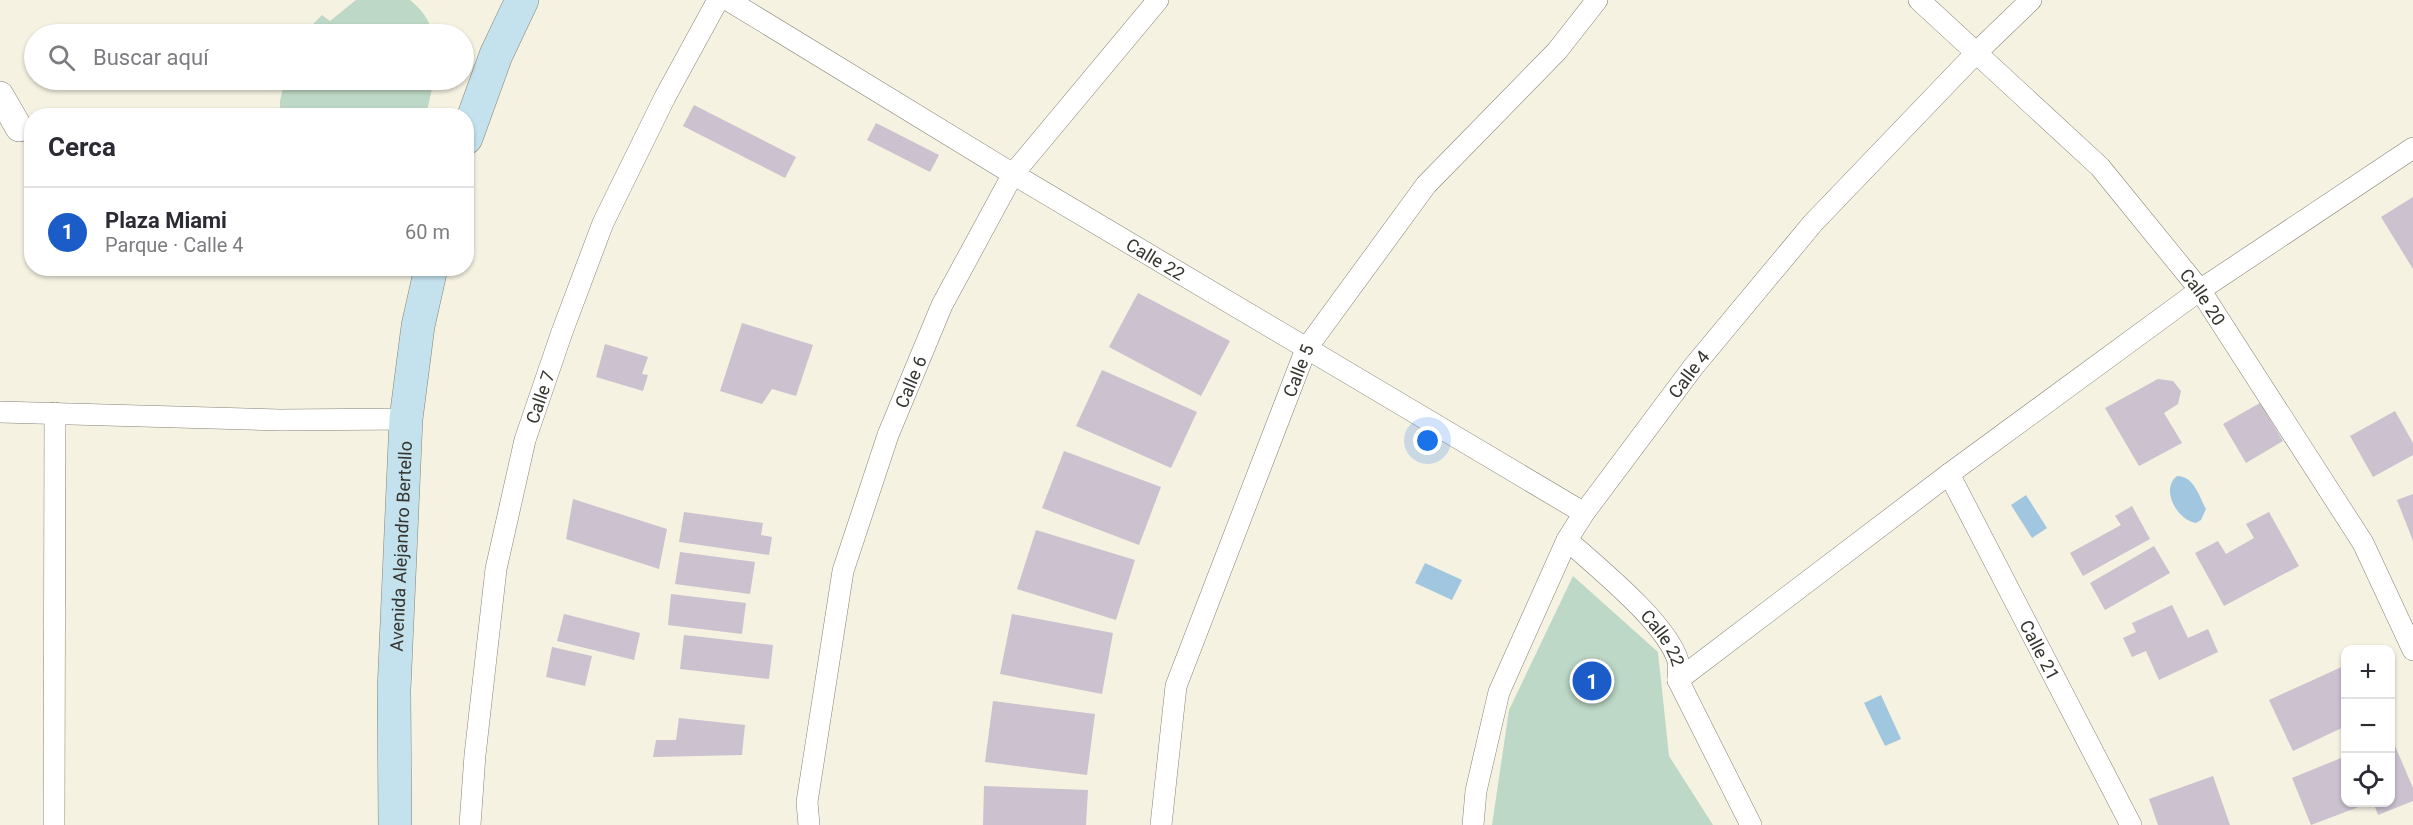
<!DOCTYPE html>
<html lang="es">
<meta charset="utf-8">
<style>
body{margin:0;font-family:Roboto,sans-serif;background:#f7f7f7;color:#2b2b33}
.controls{position:absolute;right:18px;bottom:18px;display:grid;overflow:hidden;border-radius:12px;box-shadow:0 2px 4px #0004}
.controls button{width:54px;height:54px;display:grid;place-items:center;padding:0;border:0;border-bottom:2px solid #e1e1e2;background:#fff;color:#2b2b33;font:30px sans-serif}
.you{position:absolute;left:1428px;top:441px;width:21px;height:21px;margin:-15px;border:4px solid #fff;border-radius:50%;background:#1a73e8;box-shadow:0 0 0 9px #1a73e833}
.badge{display:grid;place-items:center;width:39px;height:39px;border-radius:50%;background:#1b5cc8;color:#fff;font-size:20px;font-weight:700}
.pin{position:absolute;translate:-50% -50%;border:3px solid #fff;box-shadow:0 2px 6px #0006}
.list{margin:0;padding:0;list-style:none}
h2{display:flex;justify-content:space-between;align-items:center;height:78px;margin:0;padding:0 24px;font-size:26px}
h2 small{font-size:20px;font-weight:400;color:#7c7c81}
.list li{display:grid;grid-template-columns:39px 1fr auto;gap:18px;align-items:center;box-sizing:border-box;height:90px;padding:0 24px;border-top:2px solid #e1e1e2}
.list b{display:block;font-size:22px;white-space:nowrap}
.list p{margin:0;font-size:20px;white-space:nowrap;color:#7c7c81}
.list em{font-size:20px;font-style:normal;color:#7c7c81}
.icon{flex:none;width:33px;height:33px;fill:none;stroke:currentColor;stroke-width:2;stroke-linecap:round;stroke-linejoin:round}
.map{position:relative;flex:none;width:2413px;height:825px;overflow:hidden}
.search{position:absolute;background:#fff;box-shadow:0 2px 4px #0004;left:24px;top:24px;width:450px;height:66px;display:flex;align-items:center;gap:15px;box-sizing:border-box;padding:0 21px;border-radius:33px;color:#7c7c81;font-size:22px}
.panel{position:absolute;background:#fff;box-shadow:0 2px 4px #0004;left:24px;top:108px;width:450px;height:168px;border-radius:24px}
.map>svg:first-child{display:block}
</style>
<div class="map">
<svg width="2413" height="825" viewBox="0 0 2413 825">
<rect width="100%" height="100%" fill="#f5f2e2"/>
<g fill="#bdd8c6">
<path d="M 356,0 L 410,0 C 422,10 429,19 433,34 L 303,34 L 322,15 L 330,21 Z"/>
<path d="M 285,80 L 434,80 L 426,115 L 280,115 L 280,101 Z"/>
<path d="M 1573,576 L 1658,652 L 1669,756 L 1713,825 L 1492,825 L 1509,710 Z"/>
</g>
<g fill="#a1c6e0">
<path d="M 2177,476 C 2194,476 2199,496 2206,509 L 2201,520 L 2196,523 C 2177,520 2160,489 2177,476 Z"/>
<path d="M 2026,495 L 2047,528 L 2032,538 L 2011,505 Z"/>
<path d="M 1425,563 L 1462,580 L 1452,600 L 1415,583 Z"/>
<path d="M 1881,695 L 1901,739 L 1885,746 L 1864,703 Z"/>
</g>
<g fill="#cbc1cf">
<path d="M 694,105 L 796,157 L 785,178 L 683,126 Z"/>
<path d="M 876,123 L 939,155 L 930,172 L 867,140 Z"/>
<path d="M 2413,197 L 2413,269 L 2381,217 Z"/>
<path d="M 1138,293 L 1230,341 L 1201,396 L 1109,347 Z"/>
<path d="M 742,323 L 813,345 L 796,396 L 772,389 L 762,404 L 720,391 Z"/>
<path d="M 605,344 L 648,357 L 642,374 L 648,375 L 643,391 L 596,377 Z"/>
<path d="M 1102,370 L 1197,412 L 1171,468 L 1076,426 Z"/>
<path d="M 2158,379 L 2173,381 L 2181,391 L 2178,404 L 2164,413 L 2182,443 L 2139,466 L 2105,408 Z"/>
<path d="M 2260,403 L 2283,441 L 2246,463 L 2223,424 Z"/>
<path d="M 2395,411 L 2413,443 L 2413,455 L 2373,477 L 2350,436 Z"/>
<path d="M 1064,451 L 1161,487 L 1139,545 L 1042,508 Z"/>
<path d="M 2413,494 L 2413,541 L 2397,500 Z"/>
<path d="M 573,499 L 667,529 L 659,569 L 566,539 Z"/>
<path d="M 2132,506 L 2150,539 L 2083,576 L 2070,553 L 2121,525 L 2115,516 Z"/>
<path d="M 684,512 L 763,523 L 761,535 L 772,537 L 769,555 L 679,542 Z"/>
<path d="M 2269,512 L 2299,566 L 2224,606 L 2195,553 L 2218,541 L 2226,554 L 2254,538 L 2246,524 Z"/>
<path d="M 1036,530 L 1135,560 L 1116,620 L 1017,589 Z"/>
<path d="M 2154,546 L 2170,573 L 2105,610 L 2090,583 Z"/>
<path d="M 680,552 L 755,562 L 750,594 L 675,584 Z"/>
<path d="M 671,594 L 746,603 L 742,634 L 668,625 Z"/>
<path d="M 2172,605 L 2188,638 L 2208,629 L 2218,652 L 2159,680 L 2146,651 L 2132,657 L 2123,638 L 2136,632 L 2132,623 Z"/>
<path d="M 564,614 L 640,633 L 634,660 L 557,641 Z"/>
<path d="M 1012,614 L 1113,633 L 1102,694 L 1000,674 Z"/>
<path d="M 684,635 L 773,645 L 769,679 L 680,669 Z"/>
<path d="M 552,647 L 592,656 L 585,686 L 546,677 Z"/>
<path d="M 2346,665 L 2346,726 L 2293,751 L 2269,700 Z"/>
<path d="M 993,701 L 1095,714 L 1087,775 L 985,762 Z"/>
<path d="M 679,718 L 745,725 L 742,755 L 653,757 L 656,740 L 676,740 Z"/>
<path d="M 2390,734 L 2413,788 L 2413,801 L 2378,815 L 2373,802 L 2390,802 Z"/>
<path d="M 2346,756 L 2346,802 L 2369,803 L 2311,825 L 2292,778 Z"/>
<path d="M 2213,776 L 2230,825 L 2158,825 L 2149,799 Z"/>
<path d="M 984,786 L 1088,790 L 1086,825 L 983,825 Z"/>
</g>
<g fill="none" stroke-linecap="round" stroke-linejoin="round">
<defs>
<g id="pedestrian">
<path id="s1" d="M 728,0 L 1013,174 L 1584,513"/>
<path id="s2" d="M 1919,0 L 2100,167 L 2200,290 L 2363,543 L 2413,650"/>
<path d="M 0,412 L 280,420 L 406,419"/>
<path id="s3" d="M 1949,474 L 2131,825"/>
<path id="s4" d="M 1567,540 C 1597,567 1667,623 1678,661 C 1679,666 1678,674 1678,680 L 1751,825"/>
<path d="M 1678,680 L 1949,474 L 2200,290 L 2413,148"/>
<path d="M 54,825 L 55,413"/>
<path id="s5" d="M 470,825 L 475,755 L 496,569 L 525,440 L 562,332 L 603,223 L 665,97 L 718,0"/>
<path id="s6" d="M 809,825 L 807,802 L 843,571 L 888,435 L 942,305 L 1013,174 L 1158,0"/>
<path id="s7" d="M 1161,825 L 1176,686 L 1306,349 L 1426,185 L 1557,51 L 1597,0"/>
<path id="s8" d="M 1473,825 L 1476,791 L 1499,692 L 1567,540 L 1584,513 L 1694,366 L 1813,223 L 1977,52 L 2031,0"/>
</g>
<path id="minor" d="M 0,95 L 19,128"/>
<g id="secondary">
<path d="M 466,138 L 496,55 L 522,0"/>
<path id="s9" d="M 395,825 L 394,690 L 406,419 L 418,326 L 431,268"/>
</g>
</defs>
<use href="#pedestrian" stroke="#868375" stroke-width="22"/>
<use href="#minor" stroke="#868375" stroke-width="28"/>
<use href="#secondary" stroke="#868375" stroke-width="34"/>
<use href="#pedestrian" stroke="#fff" stroke-width="21"/>
<use href="#minor" stroke="#fff" stroke-width="27"/>
<use href="#secondary" stroke="#c4e2ee" stroke-width="33"/>
</g>
<g text-anchor="middle" dominant-baseline="central" stroke-width="5" stroke-linejoin="round" paint-order="stroke">
<g font-size="18" fill="#35342e" stroke="#f5f2e2">
<text stroke="none"><textPath href="#s1" startOffset="500">Calle 22</textPath></text>
<text stroke="none"><textPath href="#s2" startOffset="412">Calle 20</textPath></text>
<text stroke="none"><textPath href="#s7" startOffset="478">Calle 5</textPath></text>
<text stroke="none"><textPath href="#s8" startOffset="508">Calle 4</textPath></text>
<text stroke="none"><textPath href="#s6" startOffset="458">Calle 6</textPath></text>
<text stroke="none"><textPath href="#s5" startOffset="435">Calle 7</textPath></text>
<text stroke="none"><textPath href="#s9" startOffset="279">Avenida Alejandro Bertello</textPath></text>
<text stroke="none"><textPath href="#s4" startOffset="138">Calle 22</textPath></text>
<text stroke="none"><textPath href="#s3" startOffset="198">Calle 21</textPath></text>
</g>
</g>
</svg>
<div class="controls">
<button>+</button>
<button>−</button>
<button><svg class="icon" aria-label="locate" viewBox="0 0 24 24"><circle cx="12" cy="12" r="6"/><path d="M12 2v4M12 18v4M2 12h4M18 12h4"/></svg></button>
</div>
<div class="you"></div>
<div class="pin badge" style="left:1592px;top:681px">1</div>
<div class="search"><svg class="icon" aria-label="search" viewBox="0 0 24 24"><circle cx="10" cy="10" r="6"/><path d="M15 15l6 6"/></svg>Buscar aquí</div>
<section class="panel">
<h2>Cerca<small></small></h2>
<ul class="list">
<li><span class="badge">1</span><div><b>Plaza Miami</b><p>Parque · Calle 4</p></div><em>60 m</em></li>
</ul>
</section>
</div>
